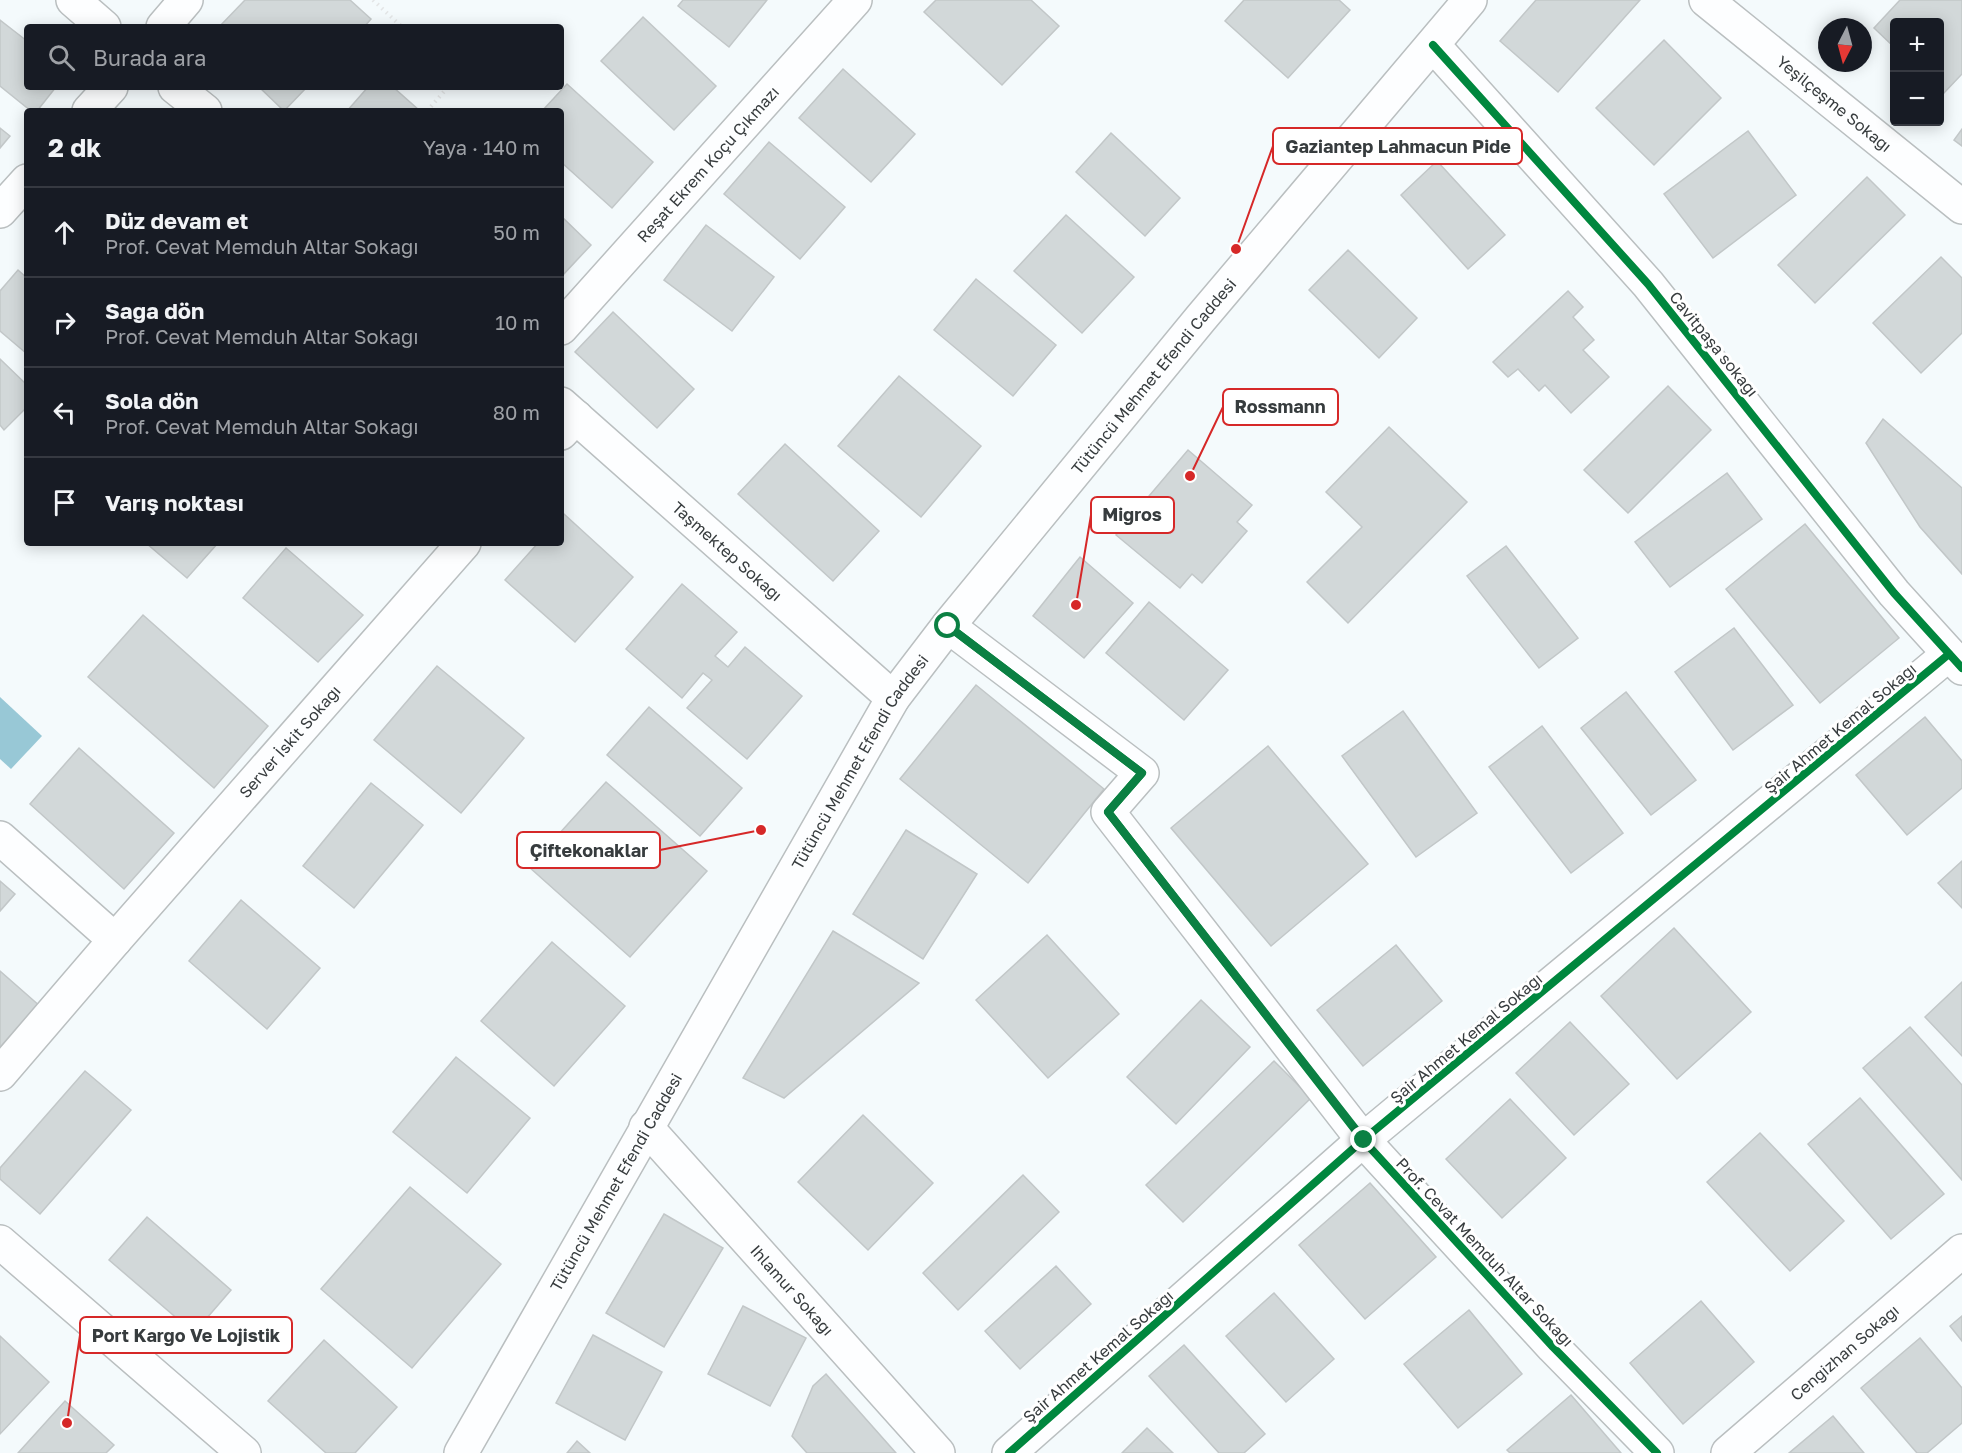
<!DOCTYPE html>
<html lang="tr">
<meta charset="utf-8">
<style>
body{margin:0;font-family:"Golos Text",sans-serif;background:#242831;color:#f1f3f6}
.controls{position:absolute;right:18px;top:18px;display:grid;overflow:hidden;border-radius:6px;box-shadow:0 3px 15px #0003}
.controls button{width:54px;height:54px;display:grid;place-items:center;padding:0;border:0;border-bottom:2px solid #363941;background:#171b24;color:#f1f3f6;font:30px sans-serif}
.compass{position:absolute;left:1818px;top:18px;width:54px;height:54px;border-radius:50%;background:#171b24;box-shadow:0 3px 15px #0003;rotate:186deg}
.stop{position:absolute;width:18px;height:18px;margin:-14px;border:4px solid #0b8043;border-radius:50%;background:#fff}
.stop.end{background:#0b8043;border-color:#fff;box-shadow:0 2px 6px #0008}
.list{margin:0;padding:0;list-style:none}
h2{display:flex;justify-content:space-between;align-items:center;height:78px;margin:0;padding:0 24px;font-size:26px}
h2 small{font-size:20px;font-weight:400;color:#9ea1a6}
.list li{display:grid;grid-template-columns:39px 1fr auto;gap:18px;align-items:center;box-sizing:border-box;height:90px;padding:0 24px;border-top:2px solid #363941}
.list b{display:block;font-size:22px;white-space:nowrap}
.list p{margin:0;font-size:20px;white-space:nowrap;color:#9ea1a6}
.list em{font-size:20px;font-style:normal;color:#9ea1a6}
.icon{flex:none;width:33px;height:33px;fill:none;stroke:currentColor;stroke-width:2;stroke-linecap:round;stroke-linejoin:round}
.map{position:relative;flex:none;width:1962px;height:1453px;overflow:hidden}
.search{position:absolute;background:#171b24;box-shadow:0 3px 15px #0003;left:24px;top:24px;width:540px;height:66px;display:flex;align-items:center;gap:15px;box-sizing:border-box;padding:0 21px;border-radius:6px;color:#9ea1a6;font-size:22px}
.panel{position:absolute;background:#171b24;box-shadow:0 3px 15px #0003;left:24px;top:108px;width:540px;height:438px;border-radius:6px}
.map>svg:first-child{display:block}
</style>
<div class="map">
<svg width="1962" height="1453" viewBox="0 0 1962 1453">
<rect width="100%" height="100%" fill="#f4fafc"/>
<path fill="#98c8d6" d="M 0,697 L 42,736 L 11,769 L 0,759 Z"/>
<g fill="#d2d8d9" stroke="#c2c7c8" stroke-width="1.5">
<path d="M 245,0 L 350,0 L 371,19 L 364,27 L 219,27 Z"/>
<path d="M 683,0 L 767,0 L 729,47 L 678,6 Z"/>
<path d="M 936,0 L 1031,0 L 1059,26 L 1002,85 L 924,12 Z"/>
<path d="M 1244,0 L 1339,0 L 1350,10 L 1288,78 L 1225,21 Z"/>
<path d="M 1536,0 L 1640,0 L 1558,92 L 1500,41 Z"/>
<path d="M 1900,0 L 1962,0 L 1962,74 L 1944,93 L 1940,89 L 1940,22 L 1894,22 L 1894,47 L 1874,28 Z"/>
<path d="M 643,17 L 716,86 L 674,130 L 601,61 Z"/>
<path d="M 0,20 L 27,41 L 27,87 L 56,87 L 37,111 L 31,111 L 0,86 Z"/>
<path d="M 1664,40 L 1721,98 L 1654,165 L 1596,108 Z"/>
<path d="M 843,69 L 915,134 L 871,182 L 799,118 Z"/>
<path d="M 567,84 L 653,162 L 612,208 L 561,162 L 561,111 L 542,111 Z"/>
<path d="M 259,87 L 307,87 L 284,111 Z"/>
<path d="M 368,87 L 393,87 L 420,111 L 347,111 Z"/>
<path d="M 0,128 L 10,136 L 0,148 Z"/>
<path d="M 1962,129 L 1962,146 L 1954,140 Z"/>
<path d="M 1748,131 L 1796,195 L 1713,258 L 1664,194 Z"/>
<path d="M 1111,133 L 1180,198 L 1145,236 L 1076,172 Z"/>
<path d="M 769,142 L 845,207 L 800,259 L 724,194 Z"/>
<path d="M 1437,161 L 1505,235 L 1468,269 L 1401,195 Z"/>
<path d="M 1867,177 L 1905,215 L 1815,303 L 1778,265 Z"/>
<path d="M 1066,215 L 1134,277 L 1082,333 L 1014,271 Z"/>
<path d="M 561,216 L 591,245 L 561,277 Z"/>
<path d="M 706,225 L 774,277 L 732,331 L 664,280 Z"/>
<path d="M 1348,250 L 1417,318 L 1379,358 L 1309,290 Z"/>
<path d="M 1941,257 L 1962,278 L 1962,333 L 1921,373 L 1873,323 Z"/>
<path d="M 18,270 L 27,278 L 27,354 L 0,331 L 0,291 Z"/>
<path d="M 976,279 L 1056,345 L 1013,396 L 934,330 Z"/>
<path d="M 1568,291 L 1583,307 L 1573,317 L 1594,340 L 1583,350 L 1609,377 L 1571,413 L 1545,385 L 1539,391 L 1518,369 L 1508,377 L 1493,362 Z"/>
<path d="M 613,312 L 694,389 L 657,428 L 575,352 Z"/>
<path d="M 0,359 L 27,385 L 27,407 L 4,430 L 0,425 Z"/>
<path d="M 899,376 L 981,446 L 921,517 L 838,446 Z"/>
<path d="M 1668,386 L 1711,430 L 1628,513 L 1584,470 Z"/>
<path d="M 1883,419 L 1962,488 L 1962,574 L 1920,527 L 1866,443 Z"/>
<path d="M 1389,427 L 1467,502 L 1348,623 L 1307,582 L 1362,527 L 1326,492 Z"/>
<path d="M 785,444 L 879,531 L 833,581 L 738,494 Z"/>
<path d="M 1188,450 L 1252,505 L 1237,522 L 1247,531 L 1202,583 L 1192,574 L 1180,588 L 1116,535 Z"/>
<path d="M 1727,473 L 1762,519 L 1670,587 L 1635,542 Z"/>
<path d="M 564,514 L 633,577 L 575,642 L 505,580 L 538,543 L 561,543 L 561,518 Z"/>
<path d="M 1805,524 L 1899,638 L 1820,703 L 1726,589 Z"/>
<path d="M 146,543 L 218,543 L 187,578 Z"/>
<path d="M 1506,546 L 1578,638 L 1539,668 L 1467,576 Z"/>
<path d="M 286,548 L 363,615 L 318,662 L 243,598 Z"/>
<path d="M 1080,557 L 1133,603 L 1084,658 L 1033,616 Z"/>
<path d="M 682,584 L 737,632 L 715,656 L 728,667 L 745,647 L 802,696 L 747,759 L 687,708 L 712,680 L 703,673 L 682,698 L 626,649 Z"/>
<path d="M 1149,602 L 1228,670 L 1184,720 L 1106,653 Z"/>
<path d="M 143,615 L 268,726 L 214,788 L 88,677 Z"/>
<path d="M 1734,628 L 1793,705 L 1733,750 L 1675,672 Z"/>
<path d="M 437,666 L 524,738 L 461,813 L 374,740 Z"/>
<path d="M 976,685 L 1104,789 L 1028,883 L 900,779 Z"/>
<path d="M 1626,692 L 1696,780 L 1651,815 L 1581,728 Z"/>
<path d="M 649,707 L 742,788 L 700,836 L 607,755 Z"/>
<path d="M 1403,711 L 1477,813 L 1416,857 L 1342,756 Z"/>
<path d="M 1925,717 L 1962,761 L 1962,788 L 1907,835 L 1856,775 Z"/>
<path d="M 1542,726 L 1623,833 L 1571,873 L 1489,767 Z"/>
<path d="M 1268,746 L 1368,864 L 1271,946 L 1171,828 Z"/>
<path d="M 79,748 L 174,833 L 124,889 L 30,804 Z"/>
<path d="M 606,782 L 707,871 L 630,957 L 529,867 Z"/>
<path d="M 371,783 L 423,825 L 354,908 L 303,866 Z"/>
<path d="M 906,830 L 977,874 L 923,959 L 853,914 Z"/>
<path d="M 1962,861 L 1962,908 L 1938,883 Z"/>
<path d="M 0,881 L 15,894 L 0,911 Z"/>
<path d="M 241,900 L 320,968 L 267,1029 L 189,961 Z"/>
<path d="M 1674,928 L 1751,1012 L 1677,1079 L 1601,996 Z"/>
<path d="M 833,931 L 919,983 L 784,1098 L 743,1078 Z"/>
<path d="M 1047,935 L 1119,1014 L 1048,1078 L 976,1000 Z"/>
<path d="M 552,942 L 625,1006 L 554,1086 L 481,1021 Z"/>
<path d="M 1396,945 L 1442,1001 L 1363,1066 L 1317,1010 Z"/>
<path d="M 0,971 L 41,1007 L 0,1054 Z"/>
<path d="M 1962,982 L 1962,1056 L 1925,1017 Z"/>
<path d="M 1201,1000 L 1250,1047 L 1176,1124 L 1127,1077 Z"/>
<path d="M 1570,1022 L 1629,1084 L 1574,1135 L 1516,1073 Z"/>
<path d="M 1910,1027 L 1962,1085 L 1962,1180 L 1863,1068 Z"/>
<path d="M 456,1057 L 530,1118 L 467,1193 L 393,1132 Z"/>
<path d="M 1274,1061 L 1311,1098 L 1183,1222 L 1146,1185 Z"/>
<path d="M 85,1071 L 131,1110 L 40,1214 L 0,1179 L 0,1168 Z"/>
<path d="M 1860,1098 L 1944,1194 L 1891,1239 L 1808,1144 Z"/>
<path d="M 1510,1099 L 1566,1158 L 1502,1218 L 1446,1159 Z"/>
<path d="M 863,1115 L 933,1183 L 868,1250 L 798,1182 Z"/>
<path d="M 1760,1133 L 1844,1221 L 1790,1271 L 1707,1182 Z"/>
<path d="M 1023,1175 L 1059,1212 L 958,1310 L 923,1273 Z"/>
<path d="M 1370,1183 L 1436,1257 L 1365,1319 L 1299,1245 Z"/>
<path d="M 410,1187 L 501,1264 L 412,1368 L 321,1289 Z"/>
<path d="M 664,1214 L 723,1248 L 664,1347 L 606,1313 Z"/>
<path d="M 147,1217 L 231,1290 L 194,1333 L 109,1260 Z"/>
<path d="M 1056,1266 L 1091,1304 L 1020,1369 L 985,1331 Z"/>
<path d="M 1274,1293 L 1334,1359 L 1286,1402 L 1226,1336 Z"/>
<path d="M 1701,1301 L 1754,1362 L 1683,1424 L 1630,1363 Z"/>
<path d="M 743,1306 L 806,1338 L 770,1406 L 708,1374 Z"/>
<path d="M 1469,1310 L 1522,1374 L 1458,1428 L 1404,1364 Z"/>
<path d="M 1962,1316 L 1962,1341 L 1950,1326 Z"/>
<path d="M 593,1335 L 662,1372 L 625,1440 L 556,1403 Z"/>
<path d="M 0,1336 L 49,1382 L 0,1434 Z"/>
<path d="M 1920,1338 L 1962,1388 L 1962,1423 L 1927,1453 L 1917,1453 L 1861,1388 Z"/>
<path d="M 324,1340 L 397,1407 L 355,1453 L 326,1453 L 268,1401 Z"/>
<path d="M 1184,1345 L 1265,1434 L 1244,1453 L 1219,1453 L 1149,1376 Z"/>
<path d="M 826,1374 L 896,1453 L 807,1453 L 792,1436 L 813,1386 Z"/>
<path d="M 1571,1395 L 1621,1453 L 1510,1453 L 1507,1450 Z"/>
<path d="M 65,1401 L 114,1445 L 106,1453 L 18,1453 Z"/>
<path d="M 1833,1416 L 1864,1453 L 1789,1453 Z"/>
<path d="M 1147,1428 L 1173,1453 L 1122,1453 Z"/>
<path d="M 577,1441 L 590,1453 L 567,1453 Z"/>
</g>
<g fill="none" stroke-linecap="round" stroke-linejoin="round">
<defs>
<g id="street">
<path id="s1" d="M 1706,0 L 1962,207"/>
<path d="M 163,27 L 186,0"/>
<path d="M 1433,45 L 1648,284 L 1894,593 L 1962,668"/>
<path d="M 89,111 L 111,87"/>
<path d="M 0,211 L 27,181"/>
<path id="s2" d="M 561,328 L 855,0"/>
<path d="M 561,433 L 576,417"/>
<path d="M 948,626 L 1142,773 L 1108,812 L 1363,1140 L 1553,1347 L 1657,1453"/>
<path d="M 0,838 L 115,940"/>
<path id="s3" d="M 0,1074 L 115,940 L 464,543"/>
<path id="s4" d="M 646,1127 L 938,1453"/>
<path d="M 0,1242 L 244,1453"/>
<path d="M 1009,1453 L 1363,1140 L 1949,654"/>
<path id="s5" d="M 1728,1453 L 1962,1251"/>
</g>
<g id="secondary">
<path d="M 73,0 L 104,27"/>
<path d="M 175,87 L 205,111"/>
<path id="s6" d="M 561,404 L 893,698"/>
<path id="s7" d="M 461,1453 L 893,698 L 948,626 L 1201,318 L 1470,0"/>
</g>
</defs>
<use href="#street" stroke="#babfc0" stroke-width="36"/>
<use href="#secondary" stroke="#babfc0" stroke-width="36"/>
<g stroke="#e3e5e6" stroke-width="4" stroke-dasharray="1.5 4.5" stroke-linecap="butt">
<path d="M 373,0 L 402,27"/>
<path d="M 427,111 L 448,87"/>
</g>
<use href="#street" stroke="#fdfeff" stroke-width="33"/>
<use href="#secondary" stroke="#fdfeff" stroke-width="33"/>
<defs>
<g id="cycleway">
<path d="M 1433,45 L 1648,284 L 1894,593 L 1962,668"/>
<path d="M 948,626 L 1142,773 L 1108,812 L 1363,1140 L 1553,1347 L 1657,1453"/>
<path d="M 1009,1453 L 1363,1140 L 1949,654"/>
</g>
</defs>
<use href="#cycleway" stroke="#fff" stroke-width="11"/>
<use href="#cycleway" stroke="#00873e" stroke-width="8"/>
</g>
<g fill="none" stroke-linecap="round" stroke-linejoin="round">
<path stroke="#0b8043" stroke-width="8" d="M 948,626 L 1142,773 L 1108,812 L 1364,1140"/>
</g>
<g text-anchor="middle" dominant-baseline="central" stroke-width="6" stroke-linejoin="round" paint-order="stroke">
<g font-size="16" fill="#373c3e" stroke="#fff">
<text stroke="none"><textPath href="#s1" startOffset="165">Yeşilçeşme Sokağı</textPath></text>
<text stroke="none"><textPath href="#s2" startOffset="220">Reşat Ekrem Koçu Çıkmazı</textPath></text>
<text transform="translate(1714 344) rotate(51)">Cavitpaşa sokağı</text>
<text stroke="none"><textPath href="#s7" startOffset="1284">Tütüncü Mehmet Efendi Caddesi</textPath></text>
<text stroke="none"><textPath href="#s6" startOffset="222">Taşmektep Sokağı</textPath></text>
<text transform="translate(1840 728) rotate(-40)">Şair Ahmet Kemal Sokağı</text>
<text stroke="none"><textPath href="#s3" startOffset="441">Server İskit Sokağı</textPath></text>
<text stroke="none"><textPath href="#s7" startOffset="798">Tütüncü Mehmet Efendi Caddesi</textPath></text>
<text transform="translate(1466 1038) rotate(-40)">Şair Ahmet Kemal Sokağı</text>
<text stroke="none"><textPath href="#s7" startOffset="312">Tütüncü Mehmet Efendi Caddesi</textPath></text>
<text transform="translate(1485 1252) rotate(47)">Prof. Cevat Memduh Altar Sokağı</text>
<text stroke="none"><textPath href="#s4" startOffset="219">Ihlamur Sokağı</textPath></text>
<text stroke="none"><textPath href="#s5" startOffset="154">Cengizhan Sokağı</textPath></text>
<text transform="translate(1098 1356) rotate(-41)">Şair Ahmet Kemal Sokağı</text>
</g>
</g>
<path fill="none" stroke="#d62828" stroke-width="2" d="M1236 249L1273 146M1190 476L1223 407M1076 605L1091 515M761 830L660 850M67 1423L80 1335"/>
<g fill="#d62828" stroke="#fff" stroke-width="2">
<circle cx="1236" cy="249" r="6"/>
<circle cx="1190" cy="476" r="6"/>
<circle cx="1076" cy="605" r="6"/>
<circle cx="761" cy="830" r="6"/>
<circle cx="67" cy="1423" r="6"/>
</g>
<g fill="#fff" stroke="#d62828" stroke-width="2">
<rect x="1273" y="128" width="249" height="36" rx="6"/>
<rect x="1223" y="389" width="115" height="36" rx="6"/>
<rect x="1091" y="497" width="83" height="36" rx="6"/>
<rect x="517" y="832" width="143" height="36" rx="6"/>
<rect x="80" y="1317" width="212" height="36" rx="6"/>
</g>
<g font-size="18" text-anchor="middle" font-weight="bold" fill="#373c3e">
<text x="1398" y="153">Gaziantep Lahmacun Pide</text>
<text x="1280" y="413">Rossmann</text>
<text x="1132" y="521">Migros</text>
<text x="589" y="857">Çiftekonaklar</text>
<text x="186" y="1342">Port Kargo Ve Lojistik</text>
</g>
</svg>
<div class="controls">
<button>+</button>
<button>−</button>
</div>
<svg class="compass" viewBox="-18 -18 36 36"><path d="M0-13l5 13h-10z" fill="#e53935"/><path d="M0 13l5-13h-10z" fill="#9ea1a6"/></svg>
<div class="stop" style="left:948px;top:626px"></div>
<div class="stop end" style="left:1364px;top:1140px"></div>
<div class="search"><svg class="icon" aria-label="search" viewBox="0 0 24 24"><circle cx="10" cy="10" r="6"/><path d="M15 15l6 6"/></svg>Burada ara</div>
<section class="panel">
<h2>2 dk<small>Yaya · 140 m</small></h2>
<ul class="list">
<li><svg class="icon" aria-label="ahead" viewBox="0 0 24 24"><path d="M12 20V5M6 11l6-6 6 6"/></svg><div><b>Düz devam et</b><p>Prof. Cevat Memduh Altar Sokağı</p></div><em>50 m</em></li>
<li><svg class="icon" aria-label="right" viewBox="0 0 24 24"><path d="M7 20v-9h11M14 6l5 5-5 5"/></svg><div><b>Sağa dön</b><p>Prof. Cevat Memduh Altar Sokağı</p></div><em>10 m</em></li>
<li><svg class="icon" aria-label="left" viewBox="0 0 24 24"><path d="M17 20v-9H6M10 6l-5 5 5 5"/></svg><div><b>Sola dön</b><p>Prof. Cevat Memduh Altar Sokağı</p></div><em>80 m</em></li>
<li><svg class="icon" aria-label="arrive" viewBox="0 0 24 24"><path d="M6 21V4h12l-3 4 3 4H6"/></svg><div><b>Varış noktası</b></div></li>
</ul>
</section>
</div>
